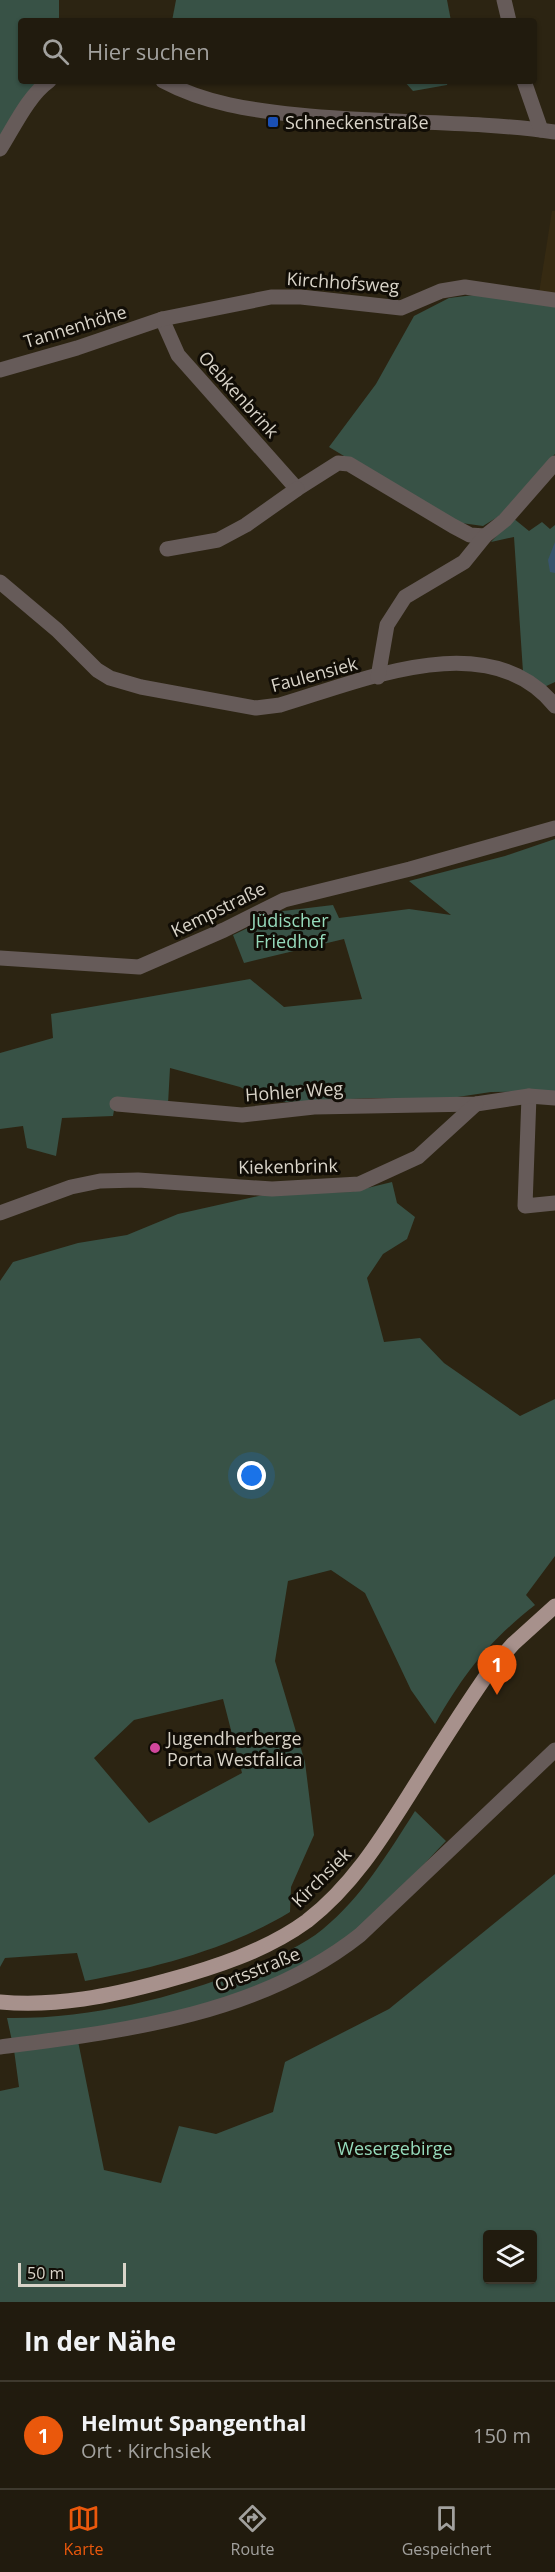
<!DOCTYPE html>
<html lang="de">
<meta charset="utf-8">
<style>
body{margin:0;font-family:"Open Sans",sans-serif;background:#292417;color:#f1f3f6}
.controls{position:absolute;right:18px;bottom:18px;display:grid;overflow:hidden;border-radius:6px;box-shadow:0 2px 4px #0004}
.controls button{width:54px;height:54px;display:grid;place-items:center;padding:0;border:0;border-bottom:2px solid #3e392e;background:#211b0e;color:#f1f3f6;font:30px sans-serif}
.scale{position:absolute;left:18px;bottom:15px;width:108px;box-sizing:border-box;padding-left:6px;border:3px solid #d9d4c9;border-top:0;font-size:16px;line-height:21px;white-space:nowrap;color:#d9d4c9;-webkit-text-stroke:4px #110d06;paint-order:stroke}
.you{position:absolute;left:252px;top:1476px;width:21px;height:21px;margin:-15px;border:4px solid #fff;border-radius:50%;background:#1a73e8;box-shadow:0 0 0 9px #1a73e833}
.badge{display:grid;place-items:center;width:39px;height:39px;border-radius:50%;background:#ea580c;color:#fff;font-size:20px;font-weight:700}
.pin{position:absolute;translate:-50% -50px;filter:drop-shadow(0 2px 3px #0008)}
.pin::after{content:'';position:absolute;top:32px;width:21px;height:18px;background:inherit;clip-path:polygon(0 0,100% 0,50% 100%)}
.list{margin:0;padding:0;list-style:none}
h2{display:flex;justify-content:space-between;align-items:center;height:78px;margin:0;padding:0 24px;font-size:26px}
h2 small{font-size:20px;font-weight:400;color:#a2a19e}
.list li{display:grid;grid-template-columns:39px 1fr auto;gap:18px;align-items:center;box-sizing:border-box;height:108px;padding:0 24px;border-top:2px solid #3e392e}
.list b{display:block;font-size:22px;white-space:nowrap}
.list p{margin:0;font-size:20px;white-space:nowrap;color:#a2a19e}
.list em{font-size:20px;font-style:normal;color:#a2a19e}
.icon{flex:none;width:33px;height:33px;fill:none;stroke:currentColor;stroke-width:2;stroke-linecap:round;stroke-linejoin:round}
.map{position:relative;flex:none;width:555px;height:2302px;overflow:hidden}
.search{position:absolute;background:#211b0e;box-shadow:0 2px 4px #0004;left:18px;right:18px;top:18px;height:66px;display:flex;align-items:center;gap:15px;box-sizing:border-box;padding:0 21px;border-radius:6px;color:#a2a19e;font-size:22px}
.sheet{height:186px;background:#211b0e}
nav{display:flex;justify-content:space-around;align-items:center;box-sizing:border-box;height:84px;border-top:2px solid #3e392e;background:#211b0e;font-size:16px;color:#a2a19e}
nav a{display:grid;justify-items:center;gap:3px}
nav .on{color:#ea580c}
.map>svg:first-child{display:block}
</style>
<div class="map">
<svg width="555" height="2302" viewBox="0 0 555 2302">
<rect width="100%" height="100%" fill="#2c2412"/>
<path fill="#362a12" d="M 552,211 L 555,211 L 555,295 L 539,293 Z"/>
<g fill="#385246" fill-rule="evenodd">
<path d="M 0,0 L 59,0 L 59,21 L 21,21 L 21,81 L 42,81 L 0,143 Z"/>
<path d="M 176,0 L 447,0 L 451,21 L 172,21 Z"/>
<path d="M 404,81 L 448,81 L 447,85 L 413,91 Z"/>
<path d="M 474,295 L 555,306 L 555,454 L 504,513 L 483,526 L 454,522 L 329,447 L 376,384 L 414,316 L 449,298 Z"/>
<path d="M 513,518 L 529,531 L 542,522 L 550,529 L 555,525 L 555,682 L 542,688 L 523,672 L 514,537 L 491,542 Z"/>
<path d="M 555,839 L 555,1091 L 491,1092 L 444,1099 L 372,1098 L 286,1102 L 267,1101 L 240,1087 L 170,1068 L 168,1104 L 116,1099 L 113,1116 L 62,1118 L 56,1156 L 27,1148 L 23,1126 L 0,1129 L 0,1053 L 53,1038 L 51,1014 L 250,979 L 284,1007 L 362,999 L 344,939 L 244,963 L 233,935 L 283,911 L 333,905 L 339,918 L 409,909 L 451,915 L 409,881 L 505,856 Z"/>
<path d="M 392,1182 L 397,1203 L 415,1217 L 407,1239 L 383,1254 L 367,1278 L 384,1342 L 420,1338 L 444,1363 L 520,1416 L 555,1399 L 555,1556 L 526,1595 L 535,1605 C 488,1642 465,1672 435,1724 L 411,1690 L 365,1593 L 331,1570 L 288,1581 L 275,1661 L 305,1762 L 314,1835 L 291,1887 L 290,1912 C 229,1949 155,1968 85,1981 L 77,1953 L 5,1958 L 0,1967 L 0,1281 L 13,1262 L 78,1243 L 127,1235 L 178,1214 L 272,1193 L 351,1192 ZM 223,1699 L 242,1773 L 149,1823 L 94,1758 L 134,1720 Z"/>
<path d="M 415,1811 L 446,1841 C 405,1883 364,1935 311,1964 C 219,2014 114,2026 12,2041 L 7,2018 C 90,2019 170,1999 247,1969 C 273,1958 301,1947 323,1929 C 362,1897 388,1853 415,1811 Z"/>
<path d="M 555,1874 L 555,2302 L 0,2302 L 0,2091 L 19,2087 L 14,2050 L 78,2041 L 104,2170 L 161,2183 L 179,2126 L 216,2134 L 273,2112 L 285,2062 L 389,2009 ZM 488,2234 L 532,2234 L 532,2280 L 488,2280 Z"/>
</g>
<path fill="#38546c" d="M 555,542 L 555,573 L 550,572 L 548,560 Z"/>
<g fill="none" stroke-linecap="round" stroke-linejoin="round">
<g stroke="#665b59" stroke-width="15">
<path d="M 504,0 L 509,21"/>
<path d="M 163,81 C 206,104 251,110 299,115 C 384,124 470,120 555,132"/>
<path d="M 524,81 L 541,130"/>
<path d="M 0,149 C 14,127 28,96 49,81"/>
<path d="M 162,319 L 178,355 L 297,489 L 338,463 L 349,464 L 453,526 L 470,535 L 485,536"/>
<path d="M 0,370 L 77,348 L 162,319 L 271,297 L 301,297 L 401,308 L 441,291 L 465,287 L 555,300"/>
<path d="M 167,549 L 218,540 L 246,525 L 297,489"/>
<path d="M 0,582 L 57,630 L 97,670 L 110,678 L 141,687 L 256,708 L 280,705 C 362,681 489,624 555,706"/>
<path d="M 378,677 L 387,625 L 405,597 L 464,562 L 485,536 L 505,520 L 555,463"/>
<path d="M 0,958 L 139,967 L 224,930 L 284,900 L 410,869 L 555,828"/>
<path d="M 529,1096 L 525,1206 L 555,1203"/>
<path d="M 117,1104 L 242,1115 L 314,1107 L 476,1104 L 529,1096 L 555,1098"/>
<path d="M 0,1213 L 71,1187 L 100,1181 L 138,1180 L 272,1189 L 359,1184 L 418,1157 L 476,1104"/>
<path d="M 0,2047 C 124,2031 259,2015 360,1935 L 555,1750"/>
</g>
<path stroke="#a7918c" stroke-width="15" d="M 0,2002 C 57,2007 110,1996 165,1981 C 213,1968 266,1951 307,1921 C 351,1887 380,1841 409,1795 C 436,1752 462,1710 491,1669 L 513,1644 L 555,1606"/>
</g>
<rect fill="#1a4fb4" stroke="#110d06" stroke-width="2" x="267" y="116" width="12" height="12" rx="3"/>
<circle fill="#d1479c" stroke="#110d06" stroke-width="2" cx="155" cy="1748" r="6"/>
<g text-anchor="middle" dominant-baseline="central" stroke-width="6" stroke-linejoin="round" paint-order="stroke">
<g font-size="18" fill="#d9d4c9" stroke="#110d06" text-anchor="start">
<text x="285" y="122">Schneckenstraße</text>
<text x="167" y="1738">Jugendherberge<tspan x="167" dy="21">Porta Westfalica</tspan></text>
</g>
<g font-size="18" fill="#d9d4c9" stroke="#110d06">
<text transform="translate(343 282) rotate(4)">Kirchhofsweg</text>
<text transform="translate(75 326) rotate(-17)">Tannenhöhe</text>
<text transform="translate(239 394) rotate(48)">Oebkenbrink</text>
<text transform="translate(314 674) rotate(-15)">Faulensiek</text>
<text transform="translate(218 909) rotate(-26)">Kempstraße</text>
<text transform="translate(294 1091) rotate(-4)">Hohler Weg</text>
<text transform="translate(288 1166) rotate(-1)">Kiekenbrink</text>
<text transform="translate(321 1877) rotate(-45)">Kirchsiek</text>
<text transform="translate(257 1969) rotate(-22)">Ortsstraße</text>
</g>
<g font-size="18" fill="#96dbbc" stroke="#110d06">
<text x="290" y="920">Jüdischer<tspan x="290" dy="21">Friedhof</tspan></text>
<text x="395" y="2148">Wesergebirge</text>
</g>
</g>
</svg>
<div class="controls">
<button><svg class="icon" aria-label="layers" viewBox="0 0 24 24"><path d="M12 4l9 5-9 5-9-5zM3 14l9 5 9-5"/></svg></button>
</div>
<div class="scale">50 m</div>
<div class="you"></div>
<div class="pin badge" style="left:497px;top:1695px">1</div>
<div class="search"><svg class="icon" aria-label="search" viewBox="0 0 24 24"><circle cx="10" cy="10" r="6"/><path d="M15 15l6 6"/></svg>Hier suchen</div>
</div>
<section class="sheet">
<h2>In der Nähe<small></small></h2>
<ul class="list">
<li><span class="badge">1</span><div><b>Helmut Spangenthal</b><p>Ort · Kirchsiek</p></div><em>150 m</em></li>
</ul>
</section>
<nav>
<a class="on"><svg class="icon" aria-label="map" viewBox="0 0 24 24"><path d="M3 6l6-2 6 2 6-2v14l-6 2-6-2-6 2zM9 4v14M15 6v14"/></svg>Karte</a>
<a><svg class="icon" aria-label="directions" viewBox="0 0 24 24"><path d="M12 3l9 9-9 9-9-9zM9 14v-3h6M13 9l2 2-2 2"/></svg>Route</a>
<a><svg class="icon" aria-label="saved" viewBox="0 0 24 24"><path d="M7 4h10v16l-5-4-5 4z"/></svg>Gespeichert</a>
</nav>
